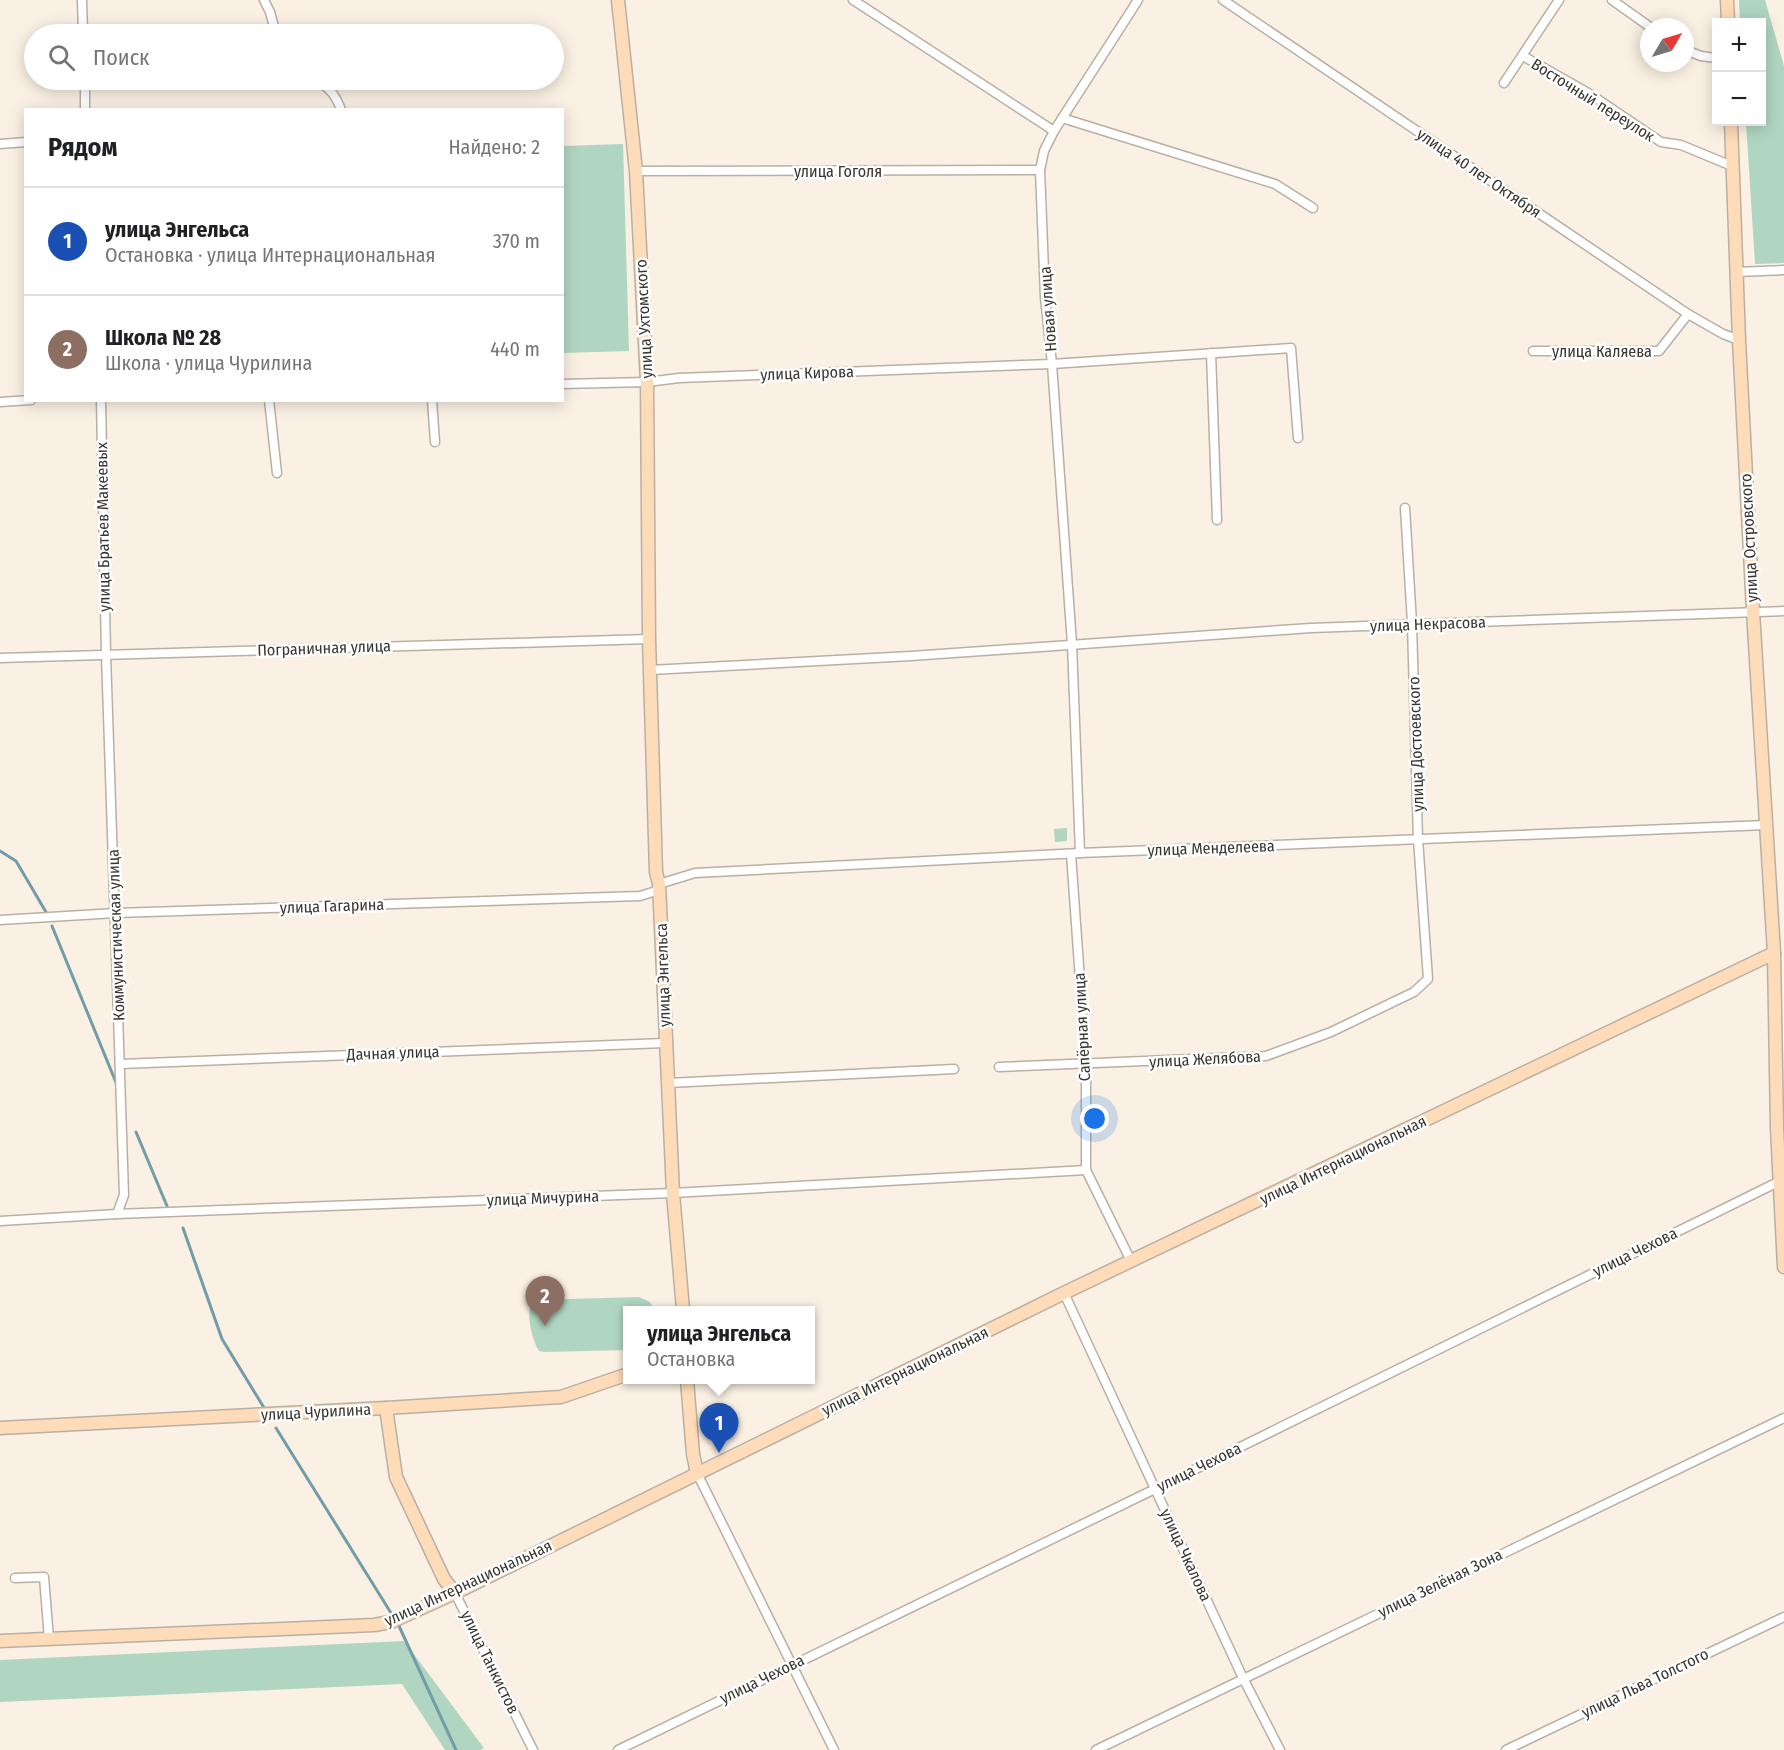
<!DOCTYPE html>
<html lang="ru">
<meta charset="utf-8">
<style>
body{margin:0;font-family:"Fira Sans Condensed",sans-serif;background:#f6f6f6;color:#202124}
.controls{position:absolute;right:18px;top:18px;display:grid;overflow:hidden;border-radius:0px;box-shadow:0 3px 15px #0003}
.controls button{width:54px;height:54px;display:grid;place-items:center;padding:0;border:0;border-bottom:2px solid #e0e0e0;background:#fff;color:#202124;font:30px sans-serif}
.compass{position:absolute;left:1640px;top:18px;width:54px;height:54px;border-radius:50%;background:#fff;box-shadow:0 3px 15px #0003;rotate:52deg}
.you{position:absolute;left:1095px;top:1119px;width:21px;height:21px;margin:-15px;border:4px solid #fff;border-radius:50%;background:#1a73e8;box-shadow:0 0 0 9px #1a73e833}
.badge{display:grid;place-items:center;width:39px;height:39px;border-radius:50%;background:#6e67e2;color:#fff;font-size:20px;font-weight:700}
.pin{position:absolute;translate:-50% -50px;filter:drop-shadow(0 2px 3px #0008)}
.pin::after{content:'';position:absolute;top:32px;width:21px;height:18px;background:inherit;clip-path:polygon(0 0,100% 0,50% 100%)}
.popup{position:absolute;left:623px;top:1306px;width:192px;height:78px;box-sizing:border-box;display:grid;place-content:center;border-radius:0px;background:#fff;filter:drop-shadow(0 2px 4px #0005);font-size:20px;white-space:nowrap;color:#757577}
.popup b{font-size:22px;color:#202124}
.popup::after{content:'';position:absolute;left:50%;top:100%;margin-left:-12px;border:12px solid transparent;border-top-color:#fff}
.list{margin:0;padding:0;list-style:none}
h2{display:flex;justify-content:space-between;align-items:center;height:78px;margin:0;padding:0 24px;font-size:26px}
h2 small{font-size:20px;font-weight:400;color:#757577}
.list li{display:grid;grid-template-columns:39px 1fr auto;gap:18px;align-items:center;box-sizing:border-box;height:108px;padding:0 24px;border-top:2px solid #e0e0e0}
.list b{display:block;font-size:22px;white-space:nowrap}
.list p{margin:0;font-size:20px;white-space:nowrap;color:#757577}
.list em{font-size:20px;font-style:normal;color:#757577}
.icon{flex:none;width:33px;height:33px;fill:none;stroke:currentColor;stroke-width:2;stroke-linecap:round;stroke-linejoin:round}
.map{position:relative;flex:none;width:1784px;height:1750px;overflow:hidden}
.search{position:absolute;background:#fff;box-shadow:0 3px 15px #0003;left:24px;top:24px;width:540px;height:66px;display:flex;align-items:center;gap:15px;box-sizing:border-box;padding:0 21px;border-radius:33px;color:#757577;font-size:22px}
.panel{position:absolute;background:#fff;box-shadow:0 3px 15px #0003;left:24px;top:108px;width:540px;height:294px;border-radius:0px}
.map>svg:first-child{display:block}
</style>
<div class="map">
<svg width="1784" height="1750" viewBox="0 0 1784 1750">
<rect width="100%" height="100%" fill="#faf0e3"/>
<g fill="#b0d6c2">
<path d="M 1739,0 L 1765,0 L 1784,66 L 1784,263 L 1755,264 L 1746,122 L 1762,122 L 1762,22 L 1740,22 Z"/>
<path d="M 623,144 L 629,351 L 563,353 L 563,146 Z"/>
<path d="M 1067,828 L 1067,841 L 1055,842 L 1054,829 Z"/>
<path d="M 639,1297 L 650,1302 L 654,1310 L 628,1310 L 627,1350 L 544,1352 L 539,1351 C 532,1340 524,1309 534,1300 Z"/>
<path d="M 404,1641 L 484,1748 L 480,1750 L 445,1750 L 402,1684 L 0,1702 L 0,1660 Z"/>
</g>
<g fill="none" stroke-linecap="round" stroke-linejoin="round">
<g stroke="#719da8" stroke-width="3">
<path d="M 0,851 L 16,861 L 46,912"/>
<path d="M 52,926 L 117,1085"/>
<path d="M 136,1132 L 167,1206"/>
<path d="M 183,1228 L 222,1339 L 266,1411"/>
<path d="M 276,1428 L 391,1613"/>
<path d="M 399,1626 L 456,1750"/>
</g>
<defs>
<g id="street">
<path d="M 82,0 L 83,34"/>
<path d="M 264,0 L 270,12 L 276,34"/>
<path d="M 853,0 L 1054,131"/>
<path d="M 1223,0 L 1688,314 L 1723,334 L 1739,340"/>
<path d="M 1612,0 L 1650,27"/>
<path d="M 1685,50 L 1701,56 L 1716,58"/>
<path d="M 1523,56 L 1590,94 L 1661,142 L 1681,145 L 1732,166"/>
<path d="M 315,80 C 329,87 336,95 341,110"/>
<path d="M 1504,83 L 1559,0"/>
<path d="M 85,110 L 85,80"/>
<path d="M 1062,118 L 1275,184 L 1313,208"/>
<path d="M 0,144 L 26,142"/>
<path d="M 636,171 L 1040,170"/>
<path d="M 1736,272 L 1784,270"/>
<path d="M 1533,351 L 1659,351 L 1688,314"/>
<path d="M 1211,353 L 1217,520"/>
<path d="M 562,384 L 647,382 L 679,378 L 1052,364 L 1291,348 L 1298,438"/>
<path d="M 101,400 L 106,654 L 124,1195 L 117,1214"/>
<path d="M 269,400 L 277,473"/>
<path d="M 432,400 L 435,442"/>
<path d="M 0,402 L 31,400"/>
<path d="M 0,658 L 649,639"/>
<path d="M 650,670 L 911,656 L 1311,628 L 1784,611"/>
<path d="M 1080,853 L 1072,644 L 1052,364 L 1045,297 L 1040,170 L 1044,151 L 1054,131 L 1138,0"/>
<path d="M 1071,854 L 1086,1064 L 1086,1170 L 1131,1261"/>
<path d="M 0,920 L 116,913 L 640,896 L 656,891 L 659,884 L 695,873 L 1080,853 L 1766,825"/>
<path d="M 121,1064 L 665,1043"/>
<path d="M 999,1067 L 1266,1056 L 1331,1032 L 1414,992 L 1428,979 L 1418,839 L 1412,623 L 1405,508"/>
<path d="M 668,1083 L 954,1069"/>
<path d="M 0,1221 L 117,1214 L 673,1193 L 1086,1170"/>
<path d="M 1064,1293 L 1243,1678 L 1280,1750"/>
<path d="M 697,1473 L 834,1750"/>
<path d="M 15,1578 L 44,1577 L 49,1639"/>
<path d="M 455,1593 L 533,1750"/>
<path d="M 618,1750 L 1155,1489 L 1780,1181"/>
<path d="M 1096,1750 L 1784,1418"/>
<path d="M 1506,1750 L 1784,1617"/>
</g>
<g id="secondary">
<path d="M 618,0 L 636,171 L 647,382 L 649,639 L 656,872 L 659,884 L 673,1193 L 683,1310"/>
<path d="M 1727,0 L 1728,22"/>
<path d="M 1731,122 L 1739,340 L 1753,611 L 1774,953 L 1777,1128 L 1784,1267"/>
<path d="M 687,1380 L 693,1454 L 697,1473"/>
<path d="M 386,1408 L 396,1477 L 444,1579 L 455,1593"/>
<path d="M 0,1428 L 386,1408 L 561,1397 L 628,1374"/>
<path d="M 0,1641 L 374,1625 L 391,1622 L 455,1593 L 1064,1293 L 1774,953"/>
</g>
</defs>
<use href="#street" stroke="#b9b0a4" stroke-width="11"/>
<use href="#secondary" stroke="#b9b0a4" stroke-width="15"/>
<use href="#street" stroke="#fff" stroke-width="8"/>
<use href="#secondary" stroke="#fedcba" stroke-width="12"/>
</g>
<g text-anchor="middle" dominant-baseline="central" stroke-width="5" stroke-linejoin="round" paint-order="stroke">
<g font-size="16" fill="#393530" stroke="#fff">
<text transform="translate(1593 100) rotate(32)">Восточный переулок</text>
<text x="838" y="171">улица Гоголя</text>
<text transform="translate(1479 173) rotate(34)">улица 40 лет Октября</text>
<text transform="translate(1048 309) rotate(-94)">Новая улица</text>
<text transform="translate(644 319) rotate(-93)">улица Ухтомского</text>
<text x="1602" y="351">улица Каляева</text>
<text transform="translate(807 373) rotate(-2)">улица Кирова</text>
<text transform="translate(103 527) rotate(-91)">улица Братьев Макеевых</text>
<text transform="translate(1749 538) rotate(-93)">улица Островского</text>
<text transform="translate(1428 624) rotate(-2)">улица Некрасова</text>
<text transform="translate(324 648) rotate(-2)">Пограничная улица</text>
<text transform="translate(1416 744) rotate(-92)">улица Достоевского</text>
<text transform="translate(1211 848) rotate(-2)">улица Менделеева</text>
<text transform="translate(332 906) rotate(-2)">улица Гагарина</text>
<text transform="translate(116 935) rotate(-92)">Коммунистическая улица</text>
<text transform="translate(663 975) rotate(-92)">улица Энгельса</text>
<text transform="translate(1082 1027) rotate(-93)">Сапёрная улица</text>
<text transform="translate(393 1053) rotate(-2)">Дачная улица</text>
<text transform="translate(1205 1059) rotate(-3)">улица Желябова</text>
<text transform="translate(1343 1160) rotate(-26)">улица Интернациональная</text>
<text transform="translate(543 1198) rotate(-2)">улица Мичурина</text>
<text transform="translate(1635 1252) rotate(-26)">улица Чехова</text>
<text transform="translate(905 1371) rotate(-26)">улица Интернациональная</text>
<text transform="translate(316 1412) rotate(-3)">улица Чурилина</text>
<text transform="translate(1199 1467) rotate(-26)">улица Чехова</text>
<text transform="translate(1186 1555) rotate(65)">улица Чкалова</text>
<text transform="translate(468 1583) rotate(-25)">улица Интернациональная</text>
<text transform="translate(1440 1583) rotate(-26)">улица Зелёная Зона</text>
<text transform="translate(490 1662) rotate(64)">улица Танкистов</text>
<text transform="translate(762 1679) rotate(-26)">улица Чехова</text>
<text transform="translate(1645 1683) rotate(-26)">улица Льва Толстого</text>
</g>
</g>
</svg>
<div class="controls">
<button>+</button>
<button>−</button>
</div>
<svg class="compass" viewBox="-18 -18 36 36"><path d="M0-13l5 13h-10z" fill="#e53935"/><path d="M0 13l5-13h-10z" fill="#757577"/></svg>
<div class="you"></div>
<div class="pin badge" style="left:719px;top:1453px;background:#1a4fb4">1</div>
<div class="popup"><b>улица Энгельса</b>Остановка</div>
<div class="pin badge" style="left:545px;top:1326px;background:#8d6e63">2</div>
<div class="search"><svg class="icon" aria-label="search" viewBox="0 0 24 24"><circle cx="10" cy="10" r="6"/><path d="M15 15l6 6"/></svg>Поиск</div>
<section class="panel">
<h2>Рядом<small>Найдено: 2</small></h2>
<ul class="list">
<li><span class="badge" style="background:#1a4fb4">1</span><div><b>улица Энгельса</b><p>Остановка · улица Интернациональная</p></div><em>370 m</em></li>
<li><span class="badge" style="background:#8d6e63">2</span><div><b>Школа № 28</b><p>Школа · улица Чурилина</p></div><em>440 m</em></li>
</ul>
</section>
</div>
